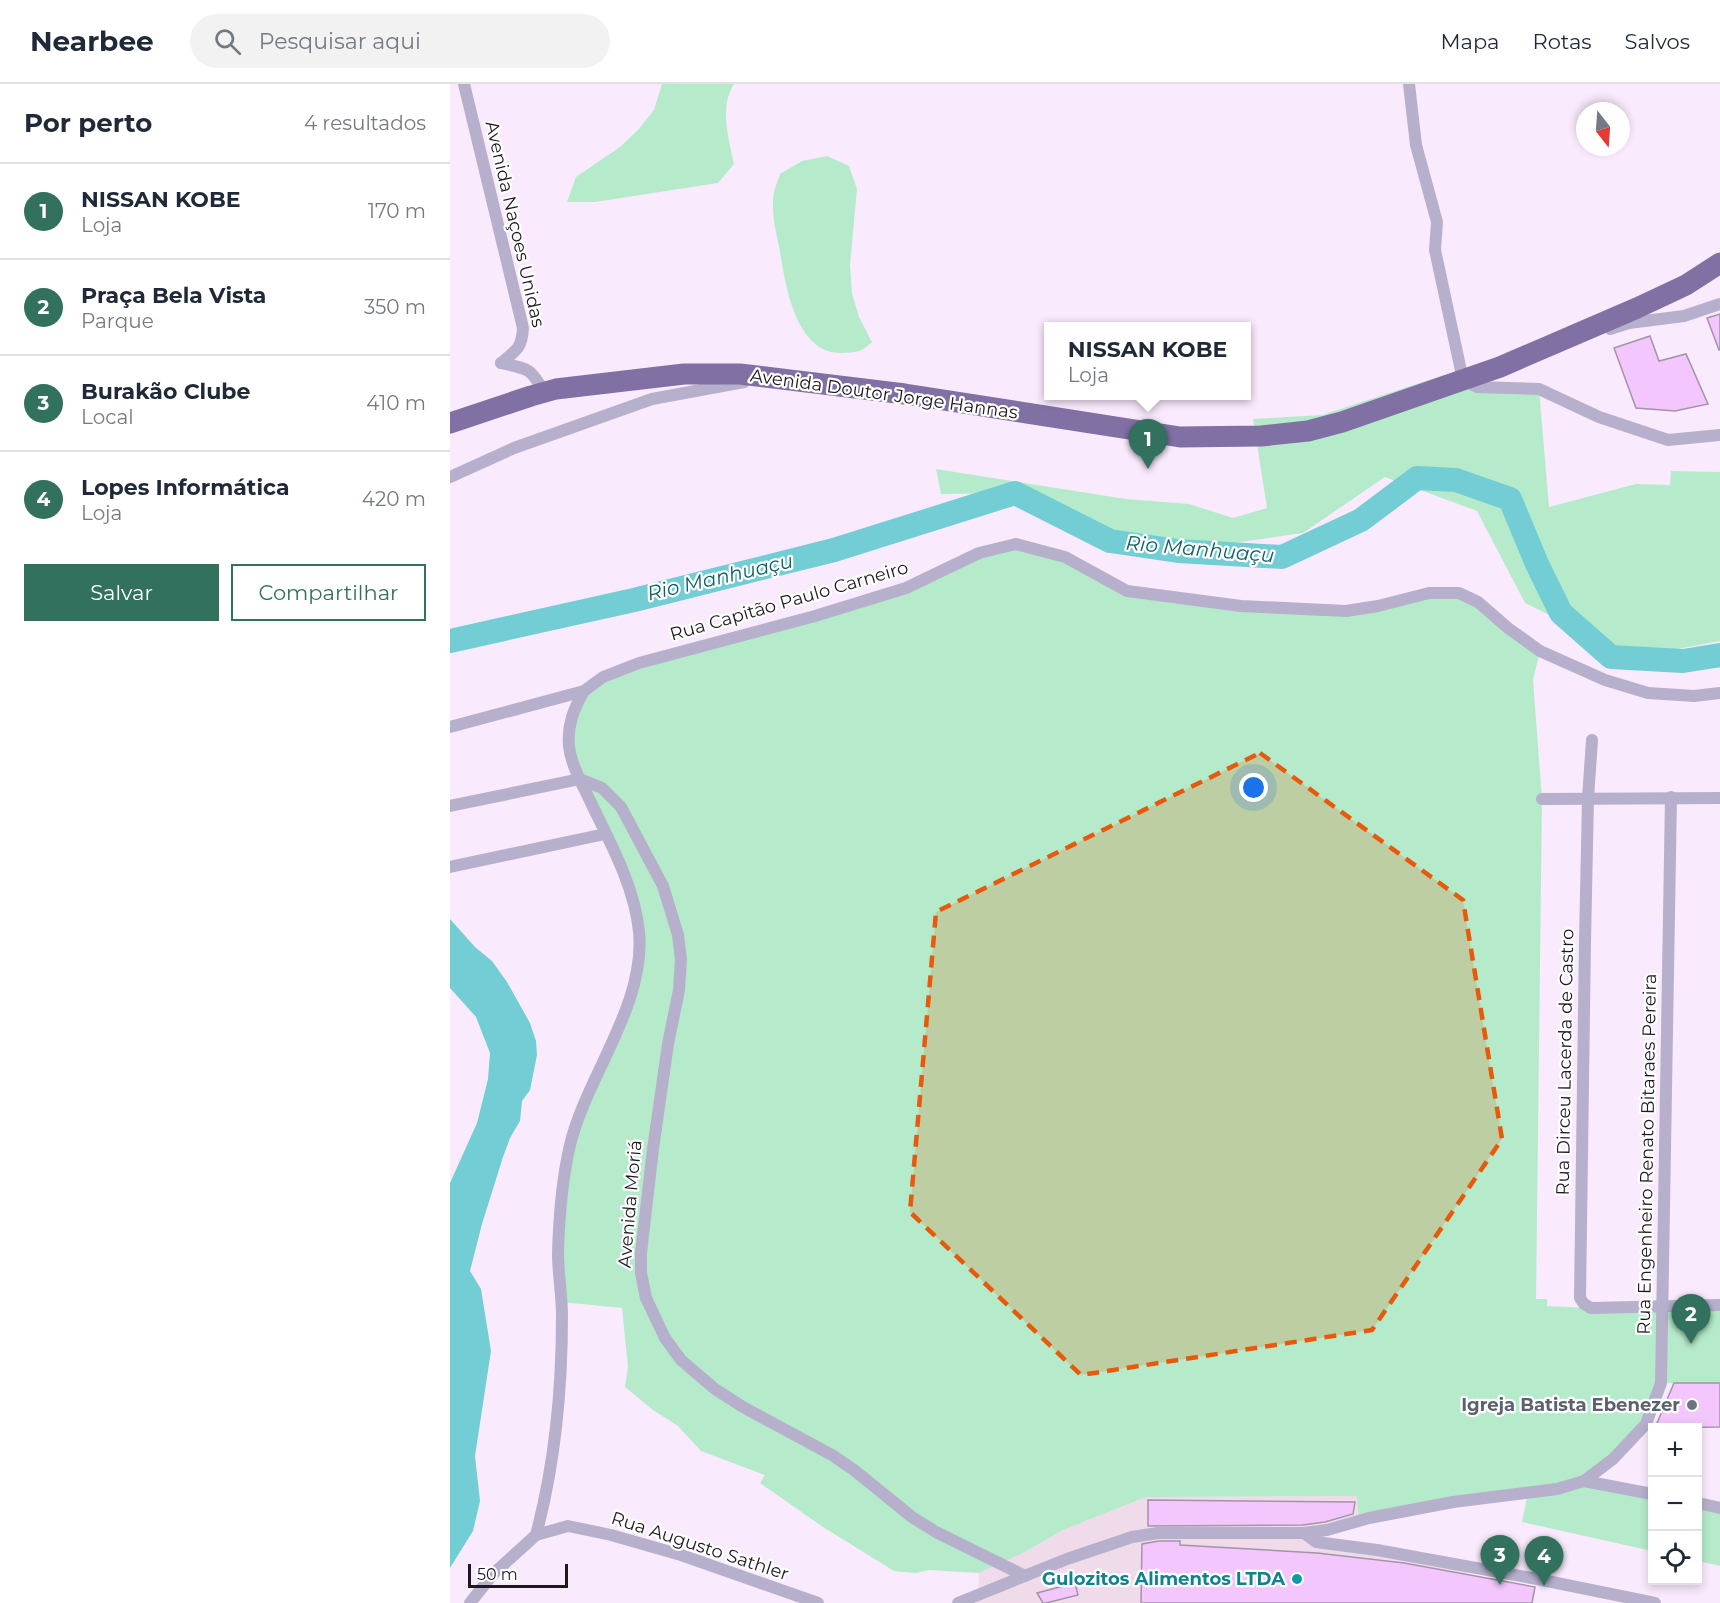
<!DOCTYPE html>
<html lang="pt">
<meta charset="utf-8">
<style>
body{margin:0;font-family:Montserrat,sans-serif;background:#f2f2f3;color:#1f2937}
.controls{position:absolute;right:18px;bottom:18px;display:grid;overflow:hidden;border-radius:0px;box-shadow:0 3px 9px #0003}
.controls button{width:54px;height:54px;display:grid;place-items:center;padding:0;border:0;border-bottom:2px solid #e0e1e3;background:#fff;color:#1f2937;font:30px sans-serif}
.compass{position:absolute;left:1126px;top:18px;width:54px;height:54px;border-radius:50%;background:#fff;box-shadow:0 3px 9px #0003;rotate:163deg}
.scale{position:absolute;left:18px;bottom:15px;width:100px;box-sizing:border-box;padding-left:6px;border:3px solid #1f1820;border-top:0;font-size:16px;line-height:21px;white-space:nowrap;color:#1f1820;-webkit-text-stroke:4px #fff;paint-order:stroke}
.you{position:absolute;left:804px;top:704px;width:21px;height:21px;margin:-15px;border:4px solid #fff;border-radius:50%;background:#1a73e8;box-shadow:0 0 0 9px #1a73e833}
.badge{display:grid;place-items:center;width:39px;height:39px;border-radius:50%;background:#32715e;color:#fff;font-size:20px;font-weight:700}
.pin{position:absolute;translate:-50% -50px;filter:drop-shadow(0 2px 3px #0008)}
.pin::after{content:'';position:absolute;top:32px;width:21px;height:18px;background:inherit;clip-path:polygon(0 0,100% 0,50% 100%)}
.popup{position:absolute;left:594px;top:238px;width:207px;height:78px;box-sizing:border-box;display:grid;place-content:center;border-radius:0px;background:#fff;filter:drop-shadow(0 2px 4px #0005);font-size:20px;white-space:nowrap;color:#747a83}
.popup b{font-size:22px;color:#1f2937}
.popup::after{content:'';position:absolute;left:50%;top:100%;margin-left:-12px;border:12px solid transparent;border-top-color:#fff}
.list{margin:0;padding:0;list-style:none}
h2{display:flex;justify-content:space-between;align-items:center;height:78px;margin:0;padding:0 24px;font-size:26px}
h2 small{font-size:20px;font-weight:400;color:#747a83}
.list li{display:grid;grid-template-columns:39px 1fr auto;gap:18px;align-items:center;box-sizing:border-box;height:96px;padding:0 24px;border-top:2px solid #e0e1e3}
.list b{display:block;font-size:22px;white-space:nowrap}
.list p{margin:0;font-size:20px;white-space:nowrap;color:#747a83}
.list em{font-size:20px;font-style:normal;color:#747a83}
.actions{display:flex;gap:12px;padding:18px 24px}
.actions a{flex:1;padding:14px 0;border:2px solid #32715e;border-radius:0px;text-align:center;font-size:21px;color:#32715e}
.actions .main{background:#32715e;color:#fff}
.icon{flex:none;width:33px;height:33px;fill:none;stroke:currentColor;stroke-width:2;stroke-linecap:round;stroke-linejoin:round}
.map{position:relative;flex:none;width:1270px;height:1519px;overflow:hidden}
header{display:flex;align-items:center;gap:36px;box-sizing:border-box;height:84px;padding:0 30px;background:#fff;border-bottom:2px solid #e0e1e3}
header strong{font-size:28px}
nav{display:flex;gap:33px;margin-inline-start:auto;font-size:21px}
.search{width:420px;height:54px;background:#f2f2f3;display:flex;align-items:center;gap:15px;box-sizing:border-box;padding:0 21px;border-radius:33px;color:#747a83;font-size:22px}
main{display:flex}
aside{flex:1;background:#fff}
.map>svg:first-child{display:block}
</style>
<header>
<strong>Nearbee</strong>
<div class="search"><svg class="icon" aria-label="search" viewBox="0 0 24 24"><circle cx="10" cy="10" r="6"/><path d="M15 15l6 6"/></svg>Pesquisar aqui</div>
<nav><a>Mapa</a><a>Rotas</a><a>Salvos</a></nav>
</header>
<main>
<aside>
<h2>Por perto<small>4 resultados</small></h2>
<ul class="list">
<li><span class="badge">1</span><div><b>NISSAN KOBE</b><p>Loja</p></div><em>170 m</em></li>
<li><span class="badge">2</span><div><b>Praça Bela Vista</b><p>Parque</p></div><em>350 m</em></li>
<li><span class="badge">3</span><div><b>Burakão Clube</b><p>Local</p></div><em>410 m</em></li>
<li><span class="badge">4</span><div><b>Lopes Informática</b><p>Loja</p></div><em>420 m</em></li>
</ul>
<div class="actions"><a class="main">Salvar</a><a>Compartilhar</a></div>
</aside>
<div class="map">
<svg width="1270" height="1519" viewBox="0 0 1270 1519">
<rect width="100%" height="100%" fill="#faeafd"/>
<path fill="#f0dbea" d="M 908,1412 L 909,1437 L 855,1449 L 1018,1483 L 1013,1519 L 526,1519 L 528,1511 L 529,1489 L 571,1470 L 613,1446 L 696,1413 Z"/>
<g fill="#b5ebca">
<path d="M 212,0 L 284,0 C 269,22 279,56 284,80 L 268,99 L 145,118 L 117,118 L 126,93 L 170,63 L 188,46 L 204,26 Z"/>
<path d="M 377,72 L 399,82 L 407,105 L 400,181 L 402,209 L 409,233 L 422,258 C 411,268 409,268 393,269 C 346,271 336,203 330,168 C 327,151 322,135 323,117 C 323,108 327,99 330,90 L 352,77 Z"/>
<path d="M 994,291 L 1027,303 L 1089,305 L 1099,423 L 1186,400 L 1220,401 L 1221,387 L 1270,388 L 1270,557 L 1185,573 L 1075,519 L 1027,427 L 935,393 L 853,449 L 728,467 L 660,457 L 565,409 L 491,410 L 486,385 L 676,415 L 739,420 L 783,434 L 817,424 L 803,335 L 872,331 Z"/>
<path d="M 566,460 L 615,473 L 677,507 L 896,527 L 1009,509 L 1090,567 L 1083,596 L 1092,715 L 1086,1215 L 1097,1215 L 1097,1222 L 1141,1224 L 1270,1221 L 1270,1300 L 1211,1299 L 1196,1340 L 1134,1396 L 1202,1410 L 1202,1467 L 1072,1438 L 1078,1409 L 909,1437 L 907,1412 L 696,1413 L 613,1446 L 571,1470 L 529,1489 L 479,1486 L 466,1489 L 444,1487 L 373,1443 L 310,1399 L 315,1391 L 251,1367 L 228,1342 L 203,1326 L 175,1303 L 178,1283 L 172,1224 L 111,1218 L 108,1169 L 120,1062 L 162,959 L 188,879 L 181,812 L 119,663 L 125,622 L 153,593 L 365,532 Z"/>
<path d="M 1248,1419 L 1270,1424 L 1270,1482 L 1248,1477 Z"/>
</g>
<path fill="#72ced4" d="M 0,835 L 25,863 L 42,877 L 57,898 L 80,939 L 86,957 L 87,971 L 80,1006 L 72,1017 L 70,1037 L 60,1054 L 53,1073 L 32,1140 L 20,1187 L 31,1205 L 41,1267 L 25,1372 L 30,1417 L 23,1447 L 0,1484 L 0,1099 L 27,1039 L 38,995 L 40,969 L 26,933 L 0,904 Z"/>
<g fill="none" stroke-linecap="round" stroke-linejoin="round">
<path stroke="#72ced4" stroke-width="24" d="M 0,557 L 184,516 L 384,466 L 565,409 L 660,457 L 728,467 L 832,473 L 911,436 L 967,394 L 1006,396 L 1060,415 L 1087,480 L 1111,529 L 1161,573 L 1233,577 L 1270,571"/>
</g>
<g fill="#f3c7fe" stroke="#a593a9" stroke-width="1.5">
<path d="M 1270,230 L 1270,266 L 1269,266 L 1257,234 Z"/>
<path d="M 1200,252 L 1209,277 L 1236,270 L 1258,320 L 1225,327 L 1186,324 L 1164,264 Z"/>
<path d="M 1224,1299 L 1270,1299 L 1270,1343 L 1205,1344 Z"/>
<path d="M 698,1416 L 905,1418 L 903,1430 L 875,1438 L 853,1441 L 698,1442 Z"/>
<path d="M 709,1457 L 730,1457 L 730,1461 L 867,1469 L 954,1479 L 1085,1503 L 1082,1519 L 691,1519 L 692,1460 Z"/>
<path d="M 625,1499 L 628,1511 L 596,1519 L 593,1519 L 587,1509 Z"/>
</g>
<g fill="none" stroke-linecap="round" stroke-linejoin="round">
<g stroke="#b7b0cc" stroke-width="12">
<path d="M 14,0 L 73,244 C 72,264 66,267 51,279"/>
<path d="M 959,0 L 966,61 L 987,138 L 985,166 L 1013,296 L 1027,303 L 1089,305 L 1149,333 L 1218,356 L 1270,351"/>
<path d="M 1160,245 L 1179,239 L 1234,232 L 1270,220"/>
<path d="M 51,279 C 78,285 80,283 94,308"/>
<path d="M 0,393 L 64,364 L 202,315 L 294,298"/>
<path d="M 0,643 L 134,607 L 153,593 L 189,579 L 365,532 L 456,504 L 529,469 L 566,460 L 615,473 L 677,507 L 791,522 L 896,527 L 928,522 L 979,509 L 1009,509 L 1028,518 L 1058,544 L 1090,567 L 1155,596 L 1198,609 L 1244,612 L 1270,609"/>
<path d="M 1142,656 L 1138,714 L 1135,857 L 1130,1214 L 1134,1220 L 1141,1224 L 1270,1221"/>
<path d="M 1092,715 L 1270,714"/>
<path d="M 0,722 L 130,695 L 152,704 L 171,723 L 213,802 L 228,851 L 231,875 L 229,906 L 218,960 L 203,1065 L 191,1169 L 191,1189 L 196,1214 L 215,1254 L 231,1276 L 265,1305 L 293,1323 L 382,1371 L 404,1386 L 462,1433 L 486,1448 L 575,1492"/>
<path d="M 0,783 L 155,750"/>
<path d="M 1134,1397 L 1202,1410"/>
<path d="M 1248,1419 L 1270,1424"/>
<path d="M 854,1449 L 866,1458 L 927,1466 L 1087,1495 L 1205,1519"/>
<path d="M 86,1451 C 105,1380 112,1306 112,1232 C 112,1211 108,1190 108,1169 C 109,1134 112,1095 120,1061 C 137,991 196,921 189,848 C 185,804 161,760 142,721 C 134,703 121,682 119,662 C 117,641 124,624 134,607"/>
<path d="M 20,1519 L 43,1490 L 86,1451 L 118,1442 L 161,1451 L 231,1471 L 368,1519"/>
<path d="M 508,1519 L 617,1475 L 682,1453 L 708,1449 L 854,1449 L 877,1446 L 919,1434 L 1003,1418 L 1107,1405 L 1134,1397 L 1163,1375 L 1196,1340 L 1211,1299 L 1221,713"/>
</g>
<path stroke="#8070a4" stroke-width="21" d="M 0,339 L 81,312 L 106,305 L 234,290 L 290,290 L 455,310 L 730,353 L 811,352 L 858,347 L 892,338 L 1050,283 L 1187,224 L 1236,201 L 1270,179"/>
</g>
<path fill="#e8590c" fill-opacity="0.2" stroke="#e8590c" stroke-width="4.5" stroke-dasharray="12 8" stroke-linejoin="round" d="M 810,669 L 1013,816 L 1052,1055 L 922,1246 L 631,1291 L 460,1128 L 486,828 Z"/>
<circle fill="#6b7280" stroke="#fff" stroke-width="2" cx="1242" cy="1321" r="6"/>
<circle fill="#0f9aa8" stroke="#fff" stroke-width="2" cx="847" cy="1495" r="6"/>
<g text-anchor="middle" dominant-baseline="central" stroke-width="4.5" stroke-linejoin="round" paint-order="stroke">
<g font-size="18" fill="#1f1820" stroke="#fff">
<text transform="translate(65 140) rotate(77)">Avenida Naçoes Unidas</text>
<text transform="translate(434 310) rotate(8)">Avenida Doutor Jorge Hannas</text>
<text transform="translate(339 517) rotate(-16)">Rua Capitão Paulo Carneiro</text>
<text transform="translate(1115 978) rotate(-89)">Rua Dirceu Lacerda de Castro</text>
<text transform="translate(1197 1070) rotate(-89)">Rua Engenheiro Renato Bitaraes Pereira</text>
<text transform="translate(180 1120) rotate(-85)">Avenida Moriá</text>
<text transform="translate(250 1462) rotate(18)">Rua Augusto Sathler</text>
</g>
<g font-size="18" font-weight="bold" fill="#5b616d" stroke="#fff" text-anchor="end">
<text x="1230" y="1321">Igreja Batista Ebenezer</text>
</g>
<g font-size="18" font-weight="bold" fill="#0d838f" stroke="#fff" text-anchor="end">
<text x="835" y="1495">Gulozitos Alimentos LTDA</text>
</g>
<g font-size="20" font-style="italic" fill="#106064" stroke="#fff">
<text transform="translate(750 465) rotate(5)">Rio Manhuaçu</text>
<text transform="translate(270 493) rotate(-13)">Rio Manhuaçu</text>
</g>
</g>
</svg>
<div class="controls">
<button>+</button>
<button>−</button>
<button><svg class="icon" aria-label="locate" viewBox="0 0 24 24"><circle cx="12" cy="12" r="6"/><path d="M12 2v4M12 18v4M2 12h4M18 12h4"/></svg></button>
</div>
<svg class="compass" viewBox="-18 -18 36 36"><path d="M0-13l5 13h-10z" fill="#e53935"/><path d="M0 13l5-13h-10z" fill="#747a83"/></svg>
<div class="scale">50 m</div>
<div class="you"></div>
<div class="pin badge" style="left:698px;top:385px">1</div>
<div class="popup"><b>NISSAN KOBE</b>Loja</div>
<div class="pin badge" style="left:1241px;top:1260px">2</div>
<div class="pin badge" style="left:1050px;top:1501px">3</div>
<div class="pin badge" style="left:1094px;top:1502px">4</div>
</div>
</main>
